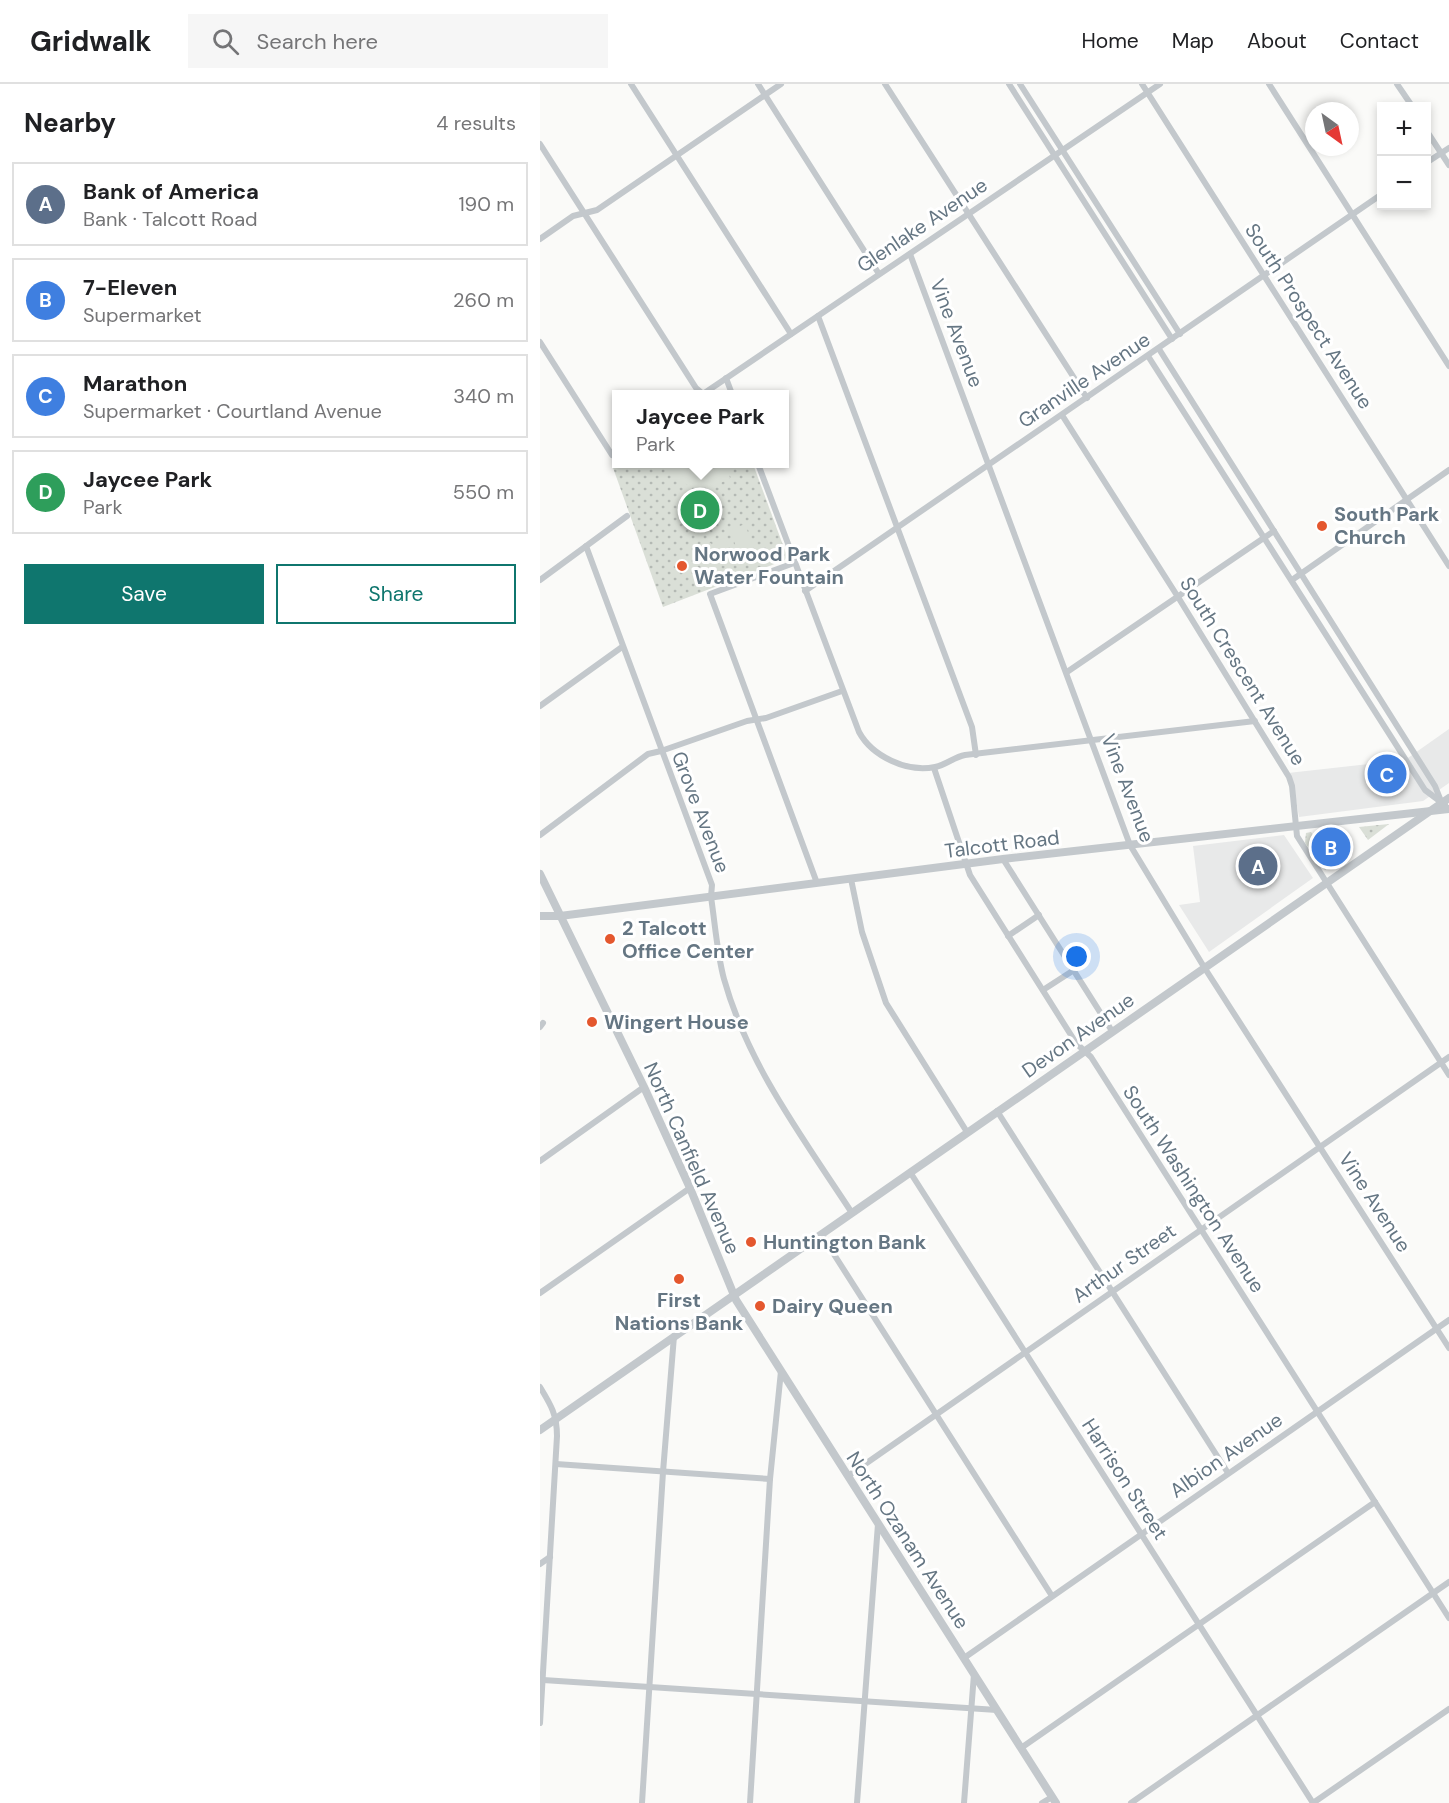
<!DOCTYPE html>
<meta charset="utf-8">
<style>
body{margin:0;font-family:"DM Sans",sans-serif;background:#f6f6f6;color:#202124}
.controls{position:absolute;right:18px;top:18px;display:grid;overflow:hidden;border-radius:0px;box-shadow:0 3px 9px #0003}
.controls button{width:54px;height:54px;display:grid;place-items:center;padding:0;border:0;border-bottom:2px solid #e0e0e0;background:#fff;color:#202124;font:30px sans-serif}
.compass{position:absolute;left:765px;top:18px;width:54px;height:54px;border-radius:50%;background:#fff;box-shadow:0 3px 9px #0003;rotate:147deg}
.you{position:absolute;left:537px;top:873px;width:21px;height:21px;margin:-15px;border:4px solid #fff;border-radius:50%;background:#1a73e8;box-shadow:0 0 0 9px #1a73e833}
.badge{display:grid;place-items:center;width:39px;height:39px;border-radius:50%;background:#0f766e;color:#fff;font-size:20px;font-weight:700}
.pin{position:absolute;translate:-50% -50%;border:3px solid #fff;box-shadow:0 2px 6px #0006}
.popup{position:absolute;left:72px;top:306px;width:177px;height:78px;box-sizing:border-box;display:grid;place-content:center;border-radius:0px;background:#fff;filter:drop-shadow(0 2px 4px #0005);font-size:20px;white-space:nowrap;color:#757577}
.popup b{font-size:22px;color:#202124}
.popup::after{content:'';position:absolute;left:50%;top:100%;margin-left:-12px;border:12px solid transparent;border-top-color:#fff}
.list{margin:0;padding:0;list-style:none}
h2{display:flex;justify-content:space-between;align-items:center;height:78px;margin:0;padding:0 24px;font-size:26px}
h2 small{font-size:20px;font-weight:400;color:#757577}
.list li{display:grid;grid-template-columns:39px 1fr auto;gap:18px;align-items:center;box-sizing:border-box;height:84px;margin:0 12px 12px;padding:0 12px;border:2px solid #e0e0e0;border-radius:0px}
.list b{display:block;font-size:22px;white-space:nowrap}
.list p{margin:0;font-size:20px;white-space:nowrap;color:#757577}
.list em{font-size:20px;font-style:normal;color:#757577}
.actions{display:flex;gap:12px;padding:18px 24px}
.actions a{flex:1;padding:14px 0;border:2px solid #0f766e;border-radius:0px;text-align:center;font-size:21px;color:#0f766e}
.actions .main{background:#0f766e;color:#fff}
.icon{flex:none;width:33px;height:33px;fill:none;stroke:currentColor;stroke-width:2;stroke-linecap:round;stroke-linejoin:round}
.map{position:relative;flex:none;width:909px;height:1719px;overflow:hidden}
header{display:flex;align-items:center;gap:36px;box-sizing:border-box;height:84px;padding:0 30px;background:#fff;border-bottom:2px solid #e0e0e0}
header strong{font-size:28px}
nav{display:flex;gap:33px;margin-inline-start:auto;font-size:21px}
.search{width:420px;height:54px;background:#f6f6f6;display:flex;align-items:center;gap:15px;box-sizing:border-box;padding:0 21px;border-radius:0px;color:#757577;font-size:22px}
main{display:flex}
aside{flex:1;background:#fff}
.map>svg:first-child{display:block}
</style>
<header>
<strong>Gridwalk</strong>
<div class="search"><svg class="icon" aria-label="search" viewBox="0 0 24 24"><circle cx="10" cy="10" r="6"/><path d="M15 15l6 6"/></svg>Search here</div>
<nav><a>Home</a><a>Map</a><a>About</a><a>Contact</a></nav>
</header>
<main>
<aside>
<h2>Nearby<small>4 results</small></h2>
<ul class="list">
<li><span class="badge" style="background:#5c6f8a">A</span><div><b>Bank of America</b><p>Bank · Talcott Road</p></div><em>190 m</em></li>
<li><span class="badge" style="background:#3f7fe0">B</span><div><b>7-Eleven</b><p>Supermarket</p></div><em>260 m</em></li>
<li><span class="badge" style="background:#3f7fe0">C</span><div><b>Marathon</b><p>Supermarket · Courtland Avenue</p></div><em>340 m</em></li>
<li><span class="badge" style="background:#2e9e5b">D</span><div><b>Jaycee Park</b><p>Park</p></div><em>550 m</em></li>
</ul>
<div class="actions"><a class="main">Save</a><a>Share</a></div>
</aside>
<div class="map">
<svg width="909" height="1719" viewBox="0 0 909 1719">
<defs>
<pattern id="green-dots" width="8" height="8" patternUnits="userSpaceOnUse" patternTransform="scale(1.5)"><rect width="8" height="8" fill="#dadfd7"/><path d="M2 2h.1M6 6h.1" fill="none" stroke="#b4b9b4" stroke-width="1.8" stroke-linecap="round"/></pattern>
</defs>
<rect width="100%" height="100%" fill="#fafaf8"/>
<g fill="#e8e9e9">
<path d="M 909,645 L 909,699 L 883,717 L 759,733 L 753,699 L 748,689 L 865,676 Z"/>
<path d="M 744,751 L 773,794 L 669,868 L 639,821 L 660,818 L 653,762 Z"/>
</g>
<g fill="url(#green-dots)">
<path d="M 76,378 L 213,380 L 247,472 L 245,476 L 123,523 L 72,381 Z"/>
<path d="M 849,740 L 828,756 L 819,743 Z"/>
<path d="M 771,748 L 793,779 L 785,786 L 765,759 L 766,749 Z"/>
</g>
<g fill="#dadfd7">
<path d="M 124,380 L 186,380 L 190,394 C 162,410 143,406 124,380 Z"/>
<path d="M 205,440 L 214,465 L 199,471 L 190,446 Z"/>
<path d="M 185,454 L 194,478 L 183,482 L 174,458 Z"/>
<path d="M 171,459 L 180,483 L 169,487 L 160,464 Z"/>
</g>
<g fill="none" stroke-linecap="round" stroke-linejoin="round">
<g stroke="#c3c8cc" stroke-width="6">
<path d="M 91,0 L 251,250"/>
<path d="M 218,0 L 339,190"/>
<path d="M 345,0 L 547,314"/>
<path d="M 469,0 L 632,255"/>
<path d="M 480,0 L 640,250"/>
<path d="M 602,0 L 909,482"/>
<path d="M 729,0 L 909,282"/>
<path d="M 857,0 L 872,22"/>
<path d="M 886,46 L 909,81"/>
<path d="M 0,60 L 156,304 L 163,310 L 620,0"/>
<path d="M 886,79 L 909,64"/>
<path d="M 0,155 L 33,132 L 57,126 L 241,0"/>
<path d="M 370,170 L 590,761 L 664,883 L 909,1264"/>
<path d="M 278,232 L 432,643 L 436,671"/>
<path d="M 0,258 L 72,371"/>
<path d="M 619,265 L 895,702 L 901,717"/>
<path d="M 608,272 L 885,706 L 905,721"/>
<path d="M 186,294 L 192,310"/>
<path d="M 522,331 L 638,513 L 749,693 L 752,702 L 757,752 L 909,991"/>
<path d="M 218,380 L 319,648 C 332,672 367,689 395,683 C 406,681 414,673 425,671 L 715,637"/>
<path d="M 46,462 L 172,801 L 171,813 C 175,839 177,869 184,895 C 208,981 263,1054 312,1129"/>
<path d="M 254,479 L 170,510 L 277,799"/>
<path d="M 0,496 L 87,432"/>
<path d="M 752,496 L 909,386"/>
<path d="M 265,507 L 842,110"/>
<path d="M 527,588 L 734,447"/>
<path d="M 0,622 L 82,563"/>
<path d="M 394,684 L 430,791 L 536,959 L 551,973 L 909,1534"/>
<path d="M 0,751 L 108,670 L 121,667 L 207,637 L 226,634 L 302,607"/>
<path d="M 463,775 L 572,947"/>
<path d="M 311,795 L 322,848 L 346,919 L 427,1048"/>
<path d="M 468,852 L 499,831"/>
<path d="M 503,906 L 534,886"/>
<path d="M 0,943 L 3,939"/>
<path d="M 457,1027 L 688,1389"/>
<path d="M 0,1077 L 104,1003"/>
<path d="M 370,1088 L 773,1719"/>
<path d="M 281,1150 L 512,1512"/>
<path d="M 0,1209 L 150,1104"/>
<path d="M 0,1303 C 11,1321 17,1331 17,1352 L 0,1639"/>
<path d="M 16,1380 L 230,1395"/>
<path d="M 308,1392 L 909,973"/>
<path d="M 0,1480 L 10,1473"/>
<path d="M 424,1574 L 909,1236"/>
<path d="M 3,1596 L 457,1626"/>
<path d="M 481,1664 L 835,1418"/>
<path d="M 102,1719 L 123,1388 L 134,1252"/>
<path d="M 210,1719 L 230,1395 L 241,1287"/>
<path d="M 317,1719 L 338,1440"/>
<path d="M 424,1719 L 434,1590"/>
<path d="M 502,1719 L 512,1713"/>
<path d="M 591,1719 L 909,1498"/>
<path d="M 773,1719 L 909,1625"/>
</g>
<g stroke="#c3c8cc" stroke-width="8">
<path d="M 0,790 L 104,1003 L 150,1104 L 196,1216 L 516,1719"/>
<path d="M 0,832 L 20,832 L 463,775 L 909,725"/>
<path d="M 0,1346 L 909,714"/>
</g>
</g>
<g fill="#e4572e" stroke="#fff" stroke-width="2">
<circle cx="782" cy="442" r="6"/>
<circle cx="142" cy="482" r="6"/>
<circle cx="70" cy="855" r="6"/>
<circle cx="52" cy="938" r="6"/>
<circle cx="211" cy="1158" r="6"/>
<circle cx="139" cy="1195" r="6"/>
<circle cx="220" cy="1222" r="6"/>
</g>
<g text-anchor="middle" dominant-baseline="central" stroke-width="6" stroke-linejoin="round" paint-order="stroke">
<g font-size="20" fill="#657683" stroke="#fff">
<text transform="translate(382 141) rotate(-34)">Glenlake Avenue</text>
<text transform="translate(769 232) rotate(57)">South Prospect Avenue</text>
<text transform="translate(417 249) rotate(69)">Vine Avenue</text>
<text transform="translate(544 296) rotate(-34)">Granville Avenue</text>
<text transform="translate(703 587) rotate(58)">South Crescent Avenue</text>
<text transform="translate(588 704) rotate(69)">Vine Avenue</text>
<text transform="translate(161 728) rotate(69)">Grove Avenue</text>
<text transform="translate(462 760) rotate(-7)">Talcott Road</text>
<text transform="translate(538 951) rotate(-35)">Devon Avenue</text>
<text transform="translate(152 1074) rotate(66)">North Canfield Avenue</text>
<text transform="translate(654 1105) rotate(57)">South Washington Avenue</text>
<text transform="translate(835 1118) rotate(57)">Vine Avenue</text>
<text transform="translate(584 1179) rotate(-35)">Arthur Street</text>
<text transform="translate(686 1371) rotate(-35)">Albion Avenue</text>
<text transform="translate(585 1395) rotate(57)">Harrison Street</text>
<text transform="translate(368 1456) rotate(57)">North Ozanam Avenue</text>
</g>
<g font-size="20" font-weight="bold" fill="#657683" stroke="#fff" text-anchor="start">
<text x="794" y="430">South Park<tspan x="794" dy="23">Church</tspan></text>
<text x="154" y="470">Norwood Park<tspan x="154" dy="23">Water Fountain</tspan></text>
<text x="82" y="844">2 Talcott<tspan x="82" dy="23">Office Center</tspan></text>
<text x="64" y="938">Wingert House</text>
<text x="223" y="1158">Huntington Bank</text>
<text x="139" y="1216" text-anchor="middle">First<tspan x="139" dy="23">Nations Bank</tspan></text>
<text x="232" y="1222">Dairy Queen</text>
</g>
</g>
</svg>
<div class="controls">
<button>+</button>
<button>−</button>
</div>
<svg class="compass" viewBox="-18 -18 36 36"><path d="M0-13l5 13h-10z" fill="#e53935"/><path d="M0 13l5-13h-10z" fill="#757577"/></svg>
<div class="you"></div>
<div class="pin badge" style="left:718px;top:782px;background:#5c6f8a">A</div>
<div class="pin badge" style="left:791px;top:763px;background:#3f7fe0">B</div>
<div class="pin badge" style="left:847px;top:690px;background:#3f7fe0">C</div>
<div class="pin badge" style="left:160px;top:426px;background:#2e9e5b">D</div>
<div class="popup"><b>Jaycee Park</b>Park</div>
</div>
</main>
